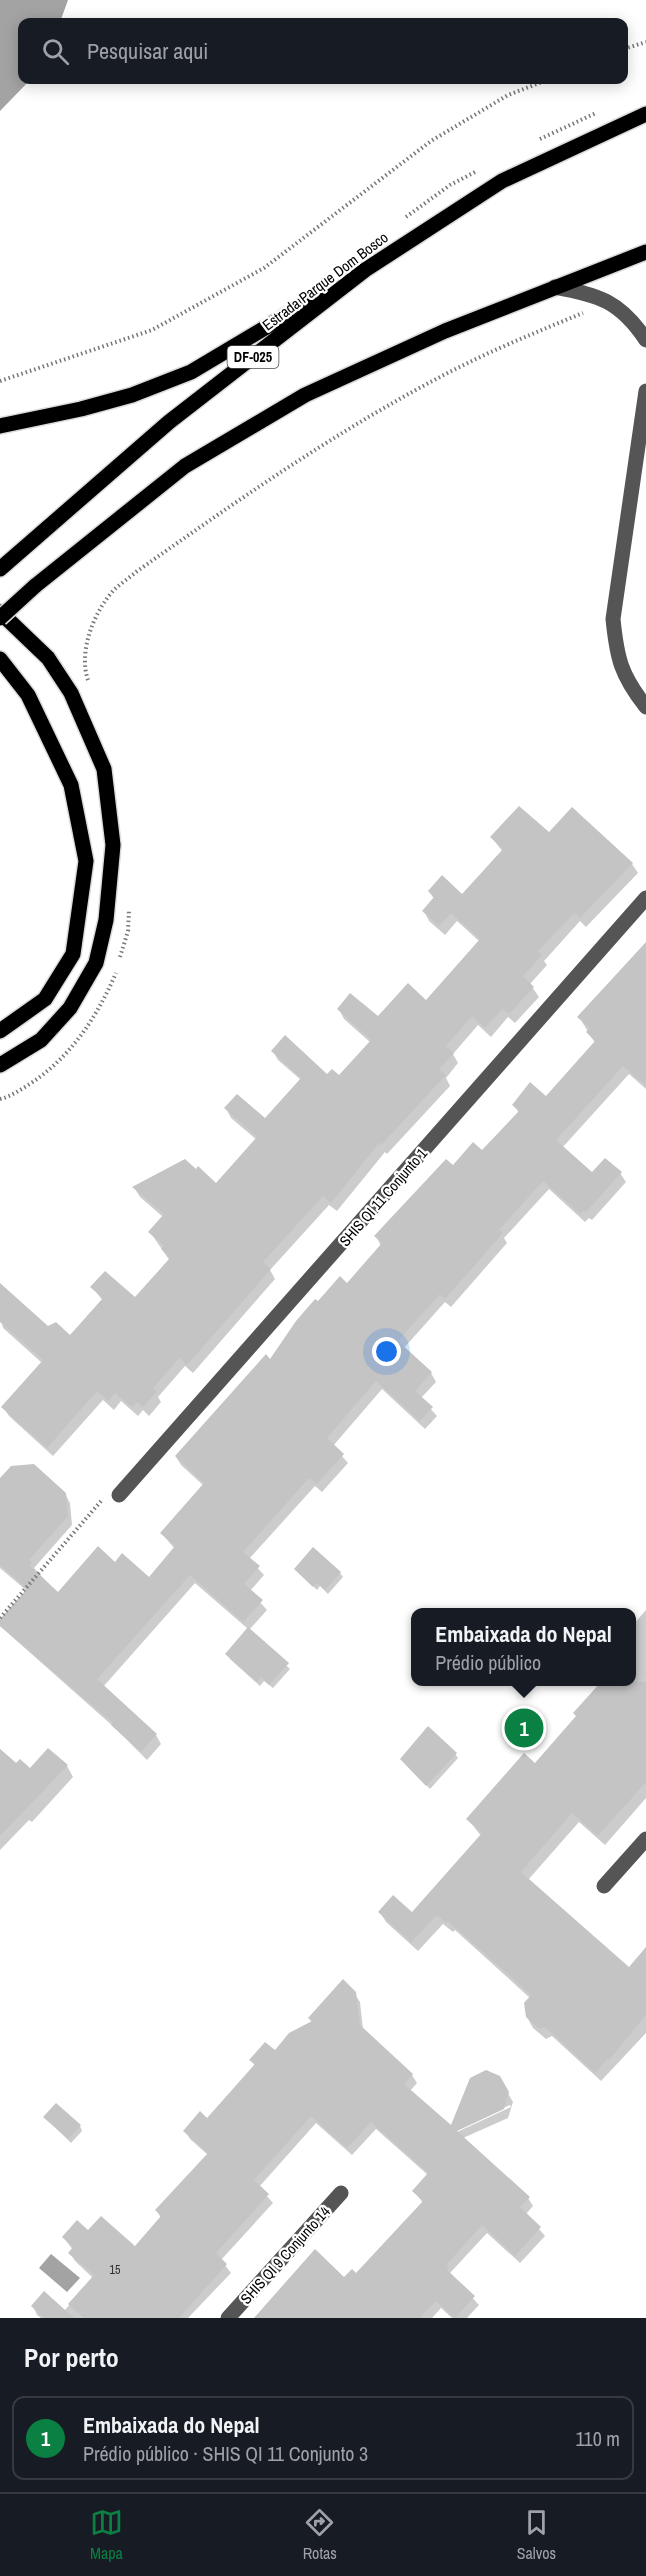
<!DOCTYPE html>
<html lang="pt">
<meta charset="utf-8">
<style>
body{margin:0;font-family:"Archivo Narrow",sans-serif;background:#242831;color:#f1f3f6}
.you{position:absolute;left:387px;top:1352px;width:21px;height:21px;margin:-15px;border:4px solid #fff;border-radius:50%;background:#1a73e8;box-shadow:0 0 0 9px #1a73e833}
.badge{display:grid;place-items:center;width:39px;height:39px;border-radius:50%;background:#0b8043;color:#fff;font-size:20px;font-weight:700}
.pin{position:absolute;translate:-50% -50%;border:3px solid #fff;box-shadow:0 2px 6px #0006}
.popup{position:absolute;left:411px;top:1608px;width:225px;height:78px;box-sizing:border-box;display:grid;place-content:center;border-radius:12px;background:#171b24;filter:drop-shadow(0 2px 4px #0005);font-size:20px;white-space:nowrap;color:#9ea1a6}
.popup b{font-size:22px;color:#f1f3f6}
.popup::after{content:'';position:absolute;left:50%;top:100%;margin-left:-12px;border:12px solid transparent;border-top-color:#171b24}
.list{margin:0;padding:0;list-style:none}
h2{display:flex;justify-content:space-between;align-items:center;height:78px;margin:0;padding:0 24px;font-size:26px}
h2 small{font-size:20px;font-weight:400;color:#9ea1a6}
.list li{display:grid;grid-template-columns:39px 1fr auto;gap:18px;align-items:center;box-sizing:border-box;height:84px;margin:0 12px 12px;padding:0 12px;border:2px solid #363941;border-radius:12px}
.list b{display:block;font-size:22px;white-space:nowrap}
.list p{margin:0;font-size:20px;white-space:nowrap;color:#9ea1a6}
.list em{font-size:20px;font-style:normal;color:#9ea1a6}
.icon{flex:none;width:33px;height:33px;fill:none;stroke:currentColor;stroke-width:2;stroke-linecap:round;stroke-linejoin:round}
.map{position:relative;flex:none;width:646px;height:2318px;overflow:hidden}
.search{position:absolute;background:#171b24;box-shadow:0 3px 15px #0003;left:18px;right:18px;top:18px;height:66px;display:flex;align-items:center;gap:15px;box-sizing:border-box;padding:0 21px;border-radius:12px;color:#9ea1a6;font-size:22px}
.sheet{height:174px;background:#171b24}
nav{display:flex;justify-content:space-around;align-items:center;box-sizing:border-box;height:84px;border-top:2px solid #363941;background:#171b24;font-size:16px;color:#9ea1a6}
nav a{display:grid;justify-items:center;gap:3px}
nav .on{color:#0b8043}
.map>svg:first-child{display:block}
</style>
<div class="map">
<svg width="646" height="2318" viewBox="0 0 646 2318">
<rect width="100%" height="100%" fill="#fff"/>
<g fill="#a3a3a3">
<path d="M 0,0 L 68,0 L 60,22 L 22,22 L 22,80 L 30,80 L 0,111 Z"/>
<path d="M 51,2254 L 80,2278 L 67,2292 L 39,2268 Z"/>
</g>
<g fill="#0003" fill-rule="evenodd">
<path d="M 549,835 L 632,864 L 638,873 L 586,927 L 580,921 L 544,961 L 547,965 L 530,984 L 539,997 L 515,1023 L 508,1017 L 491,1037 L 478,1025 L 453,1054 L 458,1063 L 446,1078 L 450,1086 L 387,1154 L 385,1152 L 337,1211 L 329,1205 L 270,1270 L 275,1279 L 193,1373 L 185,1366 L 158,1397 L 161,1402 L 149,1416 L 143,1410 L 138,1416 L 121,1401 L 114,1410 L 103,1400 L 53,1456 L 9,1416 L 3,1407 L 42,1363 L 3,1328 L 0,1315 L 70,1337 L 103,1301 L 92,1287 L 135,1299 L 170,1261 L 150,1232 L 163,1217 L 140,1197 L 134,1187 L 217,1186 L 257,1140 L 231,1118 L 226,1108 L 265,1120 L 301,1080 L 278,1060 L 273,1051 L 328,1076 L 339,1077 L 371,1043 L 344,1019 L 339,1009 L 378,1018 L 426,1002 L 479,941 L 457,921 L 445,935 L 429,921 L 424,911 L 434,899 L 429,891 L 462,896 L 503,852 L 492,838 Z"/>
<path d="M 646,943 L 646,1089 L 629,1074 L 562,1148 L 592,1174 L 620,1173 L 626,1182 L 592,1220 L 589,1218 L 585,1222 L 549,1189 L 504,1238 L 507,1243 L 451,1307 L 445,1302 L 404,1348 L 431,1373 L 436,1382 L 421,1398 L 437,1416 L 425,1429 L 382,1389 L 333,1446 L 348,1463 L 322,1492 L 315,1486 L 249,1559 L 264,1575 L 250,1591 L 267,1610 L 249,1630 L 290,1669 L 273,1688 L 264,1681 L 260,1686 L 230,1659 L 227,1654 L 248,1629 L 195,1583 L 103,1687 L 156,1735 L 161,1744 L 147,1760 L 115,1728 L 0,1626 L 0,1621 L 27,1591 L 0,1568 L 0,1480 L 65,1494 L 70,1503 L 72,1525 L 34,1568 L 58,1594 L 115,1564 L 149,1579 L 175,1549 L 162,1534 L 203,1485 L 181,1465 L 176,1457 L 271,1361 L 318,1303 L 347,1285 L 381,1246 L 376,1236 L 453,1167 L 482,1152 L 519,1113 L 514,1105 L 546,1098 L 595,1043 L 579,1017 Z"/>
<path d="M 296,1569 L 340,1573 L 343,1577 L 328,1594 L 320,1586 L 317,1590 Z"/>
<path d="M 646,1610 L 646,1798 L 605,1845 L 579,1822 L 528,1880 L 629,1969 L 646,1949 L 646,2033 L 601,2081 L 552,2036 L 546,2039 L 533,2028 L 527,2017 L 530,1998 L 455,1930 L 453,1932 L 443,1924 L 418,1951 L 386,1922 L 380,1912 L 412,1914 L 481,1836 L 468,1819 L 535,1765 L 577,1717 L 575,1713 L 603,1682 L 632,1682 L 632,1626 Z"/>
<path d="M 0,1749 L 17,1764 L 30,1770 L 67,1766 L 73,1777 L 32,1822 L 29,1820 L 0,1850 Z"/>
<path d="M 455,1754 L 458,1758 L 430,1789 L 402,1759 Z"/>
<path d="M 354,1993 L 360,2002 L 363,2030 L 412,2075 L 417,2083 L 410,2091 L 452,2127 L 499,2078 L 513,2102 L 508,2118 L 463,2138 L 528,2198 L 533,2206 L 526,2214 L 545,2236 L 520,2263 L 487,2233 L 450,2273 L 479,2305 L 467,2318 L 452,2318 L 441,2308 L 432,2318 L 256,2318 L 357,2275 L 423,2203 L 414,2191 L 428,2175 L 376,2129 L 352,2155 L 316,2123 L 259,2187 L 273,2203 L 221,2260 L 231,2273 L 188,2318 L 41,2318 L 37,2315 L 33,2306 L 64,2311 L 93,2278 L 75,2261 L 70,2253 L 73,2250 L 64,2238 L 88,2232 L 135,2248 L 161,2218 L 157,2211 L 208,2155 L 190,2139 L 185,2131 L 207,2120 L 255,2066 L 251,2060 L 275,2052 L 312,2023 L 309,2018 ZM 510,2105 L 511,2107 L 457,2132 L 457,2129 Z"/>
<path d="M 45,2117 L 80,2126 L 82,2131 L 71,2143 Z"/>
</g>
<g fill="#c4c4c4">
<path d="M 519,806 L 549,832 L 572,807 L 633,863 L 580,918 L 574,913 L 538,951 L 542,955 L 523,976 L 534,987 L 509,1014 L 502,1009 L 485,1028 L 472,1016 L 446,1046 L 454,1053 L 439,1069 L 446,1075 L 381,1145 L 379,1143 L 331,1203 L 323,1196 L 263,1262 L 271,1269 L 187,1365 L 179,1358 L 153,1388 L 157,1392 L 143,1407 L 137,1402 L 132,1407 L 115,1393 L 108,1401 L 97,1391 L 47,1448 L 1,1407 L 43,1360 L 0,1322 L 0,1283 L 48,1326 L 56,1322 L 70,1335 L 103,1298 L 90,1287 L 105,1271 L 135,1297 L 170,1258 L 161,1249 L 164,1246 L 148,1232 L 164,1214 L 132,1187 L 185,1159 L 196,1169 L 198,1166 L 216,1183 L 257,1137 L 224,1108 L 237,1094 L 265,1118 L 301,1078 L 271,1051 L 285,1035 L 327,1074 L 332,1069 L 339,1075 L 371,1040 L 337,1009 L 350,993 L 378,1016 L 408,983 L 426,1000 L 480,939 L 451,913 L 439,926 L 422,911 L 434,897 L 428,891 L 442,875 L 462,894 L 503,849 L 490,837 Z"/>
<path d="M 646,942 L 646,1086 L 623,1066 L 556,1140 L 592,1172 L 605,1158 L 622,1172 L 586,1212 L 584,1210 L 580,1214 L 543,1181 L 499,1230 L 503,1233 L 445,1299 L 440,1294 L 398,1341 L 432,1372 L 415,1391 L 433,1407 L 420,1421 L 376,1381 L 327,1438 L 344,1454 L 317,1484 L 309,1478 L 243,1552 L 260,1566 L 244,1584 L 263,1600 L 243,1622 L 190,1575 L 97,1679 L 157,1734 L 141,1752 L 111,1725 L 113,1723 L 0,1626 L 0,1619 L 27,1589 L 0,1565 L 0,1478 L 11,1466 L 34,1464 L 66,1493 L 68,1516 L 29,1560 L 32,1563 L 30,1566 L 58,1592 L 98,1546 L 115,1562 L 122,1553 L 149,1577 L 175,1546 L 160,1533 L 204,1483 L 175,1456 L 266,1354 L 270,1359 L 296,1321 L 315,1299 L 318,1301 L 340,1276 L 347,1283 L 382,1243 L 374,1236 L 446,1159 L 453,1165 L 473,1142 L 482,1150 L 519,1111 L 512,1105 L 530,1082 L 546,1096 L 595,1041 L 586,1032 L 590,1028 L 577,1017 Z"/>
<path d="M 313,1547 L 341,1572 L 325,1590 L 317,1583 L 313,1587 L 294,1569 Z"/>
<path d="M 248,1627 L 289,1663 L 269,1685 L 261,1677 L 257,1682 L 225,1654 Z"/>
<path d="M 601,1682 L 646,1682 L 646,1782 L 598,1836 L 572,1813 L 521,1872 L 629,1967 L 646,1947 L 646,2015 L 609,2060 L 607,2059 L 595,2073 L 545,2027 L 539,2029 L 526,2017 L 524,2003 L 531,1995 L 448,1921 L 446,1923 L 437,1915 L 411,1942 L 378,1912 L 393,1895 L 412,1912 L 482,1833 L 466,1819 L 524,1753 L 535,1763 L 576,1716 L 573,1713 Z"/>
<path d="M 428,1726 L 457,1753 L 426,1786 L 400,1759 Z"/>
<path d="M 48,1748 L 68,1765 L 0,1836 L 0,1749 L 16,1763 L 20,1759 L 30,1768 Z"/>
<path d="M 343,1979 L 356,1992 L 360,2025 L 413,2074 L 404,2084 L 451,2125 L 470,2078 L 486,2070 L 500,2076 L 509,2092 L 504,2109 L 457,2131 L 530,2197 L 520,2207 L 541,2227 L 515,2256 L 482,2225 L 446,2265 L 449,2267 L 447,2270 L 475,2296 L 455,2318 L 436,2301 L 420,2318 L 254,2318 L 315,2249 L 344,2277 L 352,2269 L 356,2273 L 423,2201 L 412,2191 L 428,2173 L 371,2122 L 347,2148 L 311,2116 L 254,2180 L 269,2194 L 216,2253 L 227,2264 L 179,2318 L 84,2318 L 68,2304 L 94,2275 L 68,2253 L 73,2247 L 62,2237 L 77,2220 L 88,2230 L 101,2216 L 135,2246 L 161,2216 L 155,2210 L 208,2153 L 183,2131 L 200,2111 L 207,2118 L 255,2064 L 249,2060 L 265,2042 L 275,2050 L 289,2033 L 312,2021 L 308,2018 Z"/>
<path d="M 56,2103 L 81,2125 L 68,2139 L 43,2117 Z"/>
<path d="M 44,2291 L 74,2318 L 44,2318 L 31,2306 Z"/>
</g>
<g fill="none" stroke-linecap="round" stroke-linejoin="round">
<defs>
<g id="major">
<path d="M 0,426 L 81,409 L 132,395 L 191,372 L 320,295"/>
<path d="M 0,569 L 169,422 L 365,270 L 502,181 L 646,114"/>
<path d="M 35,586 L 185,466 L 305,395 L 445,331 L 646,252"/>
<path d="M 0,612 L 48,658 L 71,693 L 104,769 L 113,845 L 106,920 L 96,963 L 70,1008 L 41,1040 L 0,1065"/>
<path d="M 0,659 L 28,695 L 71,785 L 86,861 L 73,954 L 45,999 L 0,1031"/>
</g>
</defs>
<use href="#major" stroke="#dbdbdb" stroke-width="18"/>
<g stroke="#777" stroke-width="4" stroke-dasharray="1.5 3" stroke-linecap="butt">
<path d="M 624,49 L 646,42"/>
<path d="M 540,139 L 596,113"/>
<path d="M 406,217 L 450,185 L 477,171"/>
<path d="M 0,381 L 152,330 L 264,268 L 431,141 L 508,95 L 547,80"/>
<path d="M 88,680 C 78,652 94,611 114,590 C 120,584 129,578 136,572 C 234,503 332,434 438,378 C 485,353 534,333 583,313"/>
<path d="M 120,957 L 128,931 L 129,911"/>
<path d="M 0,1099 C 9,1097 17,1092 25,1087 C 69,1060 96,1019 116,973"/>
<path d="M 0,1618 L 102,1500"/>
</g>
<g stroke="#555" stroke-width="15">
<path d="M 555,287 C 599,295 620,301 646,340"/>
<path d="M 646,391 L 613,619 C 617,659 621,675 646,707"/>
<path d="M 119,1495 L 646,898"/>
<path d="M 604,1886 L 646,1839"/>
<path d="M 228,2318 L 341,2193"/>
</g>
<use href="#major" stroke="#000" stroke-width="15"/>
<defs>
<path id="major-bridge" d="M 0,618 L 35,586"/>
</defs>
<use href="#major-bridge" stroke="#dbdbdb" stroke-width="18" stroke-linecap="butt"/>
<use href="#major-bridge" stroke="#000" stroke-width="15"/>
</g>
<g text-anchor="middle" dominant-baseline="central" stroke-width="4.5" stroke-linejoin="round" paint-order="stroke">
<g font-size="12" fill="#313131">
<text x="115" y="2270">15</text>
</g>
<rect fill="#fff" stroke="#4c4c4c" stroke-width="1.5" x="227.5" y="346" width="51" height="22" rx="4.5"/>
<g font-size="14" font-weight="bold" fill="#000">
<text x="253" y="357">DF-025</text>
</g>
<g font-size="15" fill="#000" stroke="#fff">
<text transform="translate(325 281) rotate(-37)">Estrada Parque Dom Bosco</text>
<text transform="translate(383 1197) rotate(-49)">SHIS QI 11 Conjunto 1</text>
<text transform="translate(285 2255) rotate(-48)">SHIS QI 9 Conjunto 14</text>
</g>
</g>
</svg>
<div class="you"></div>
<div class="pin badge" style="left:524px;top:1728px">1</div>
<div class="popup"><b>Embaixada do Nepal</b>Prédio público</div>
<div class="search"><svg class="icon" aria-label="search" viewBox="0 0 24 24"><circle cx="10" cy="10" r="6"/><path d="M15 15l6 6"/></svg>Pesquisar aqui</div>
</div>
<section class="sheet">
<h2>Por perto<small></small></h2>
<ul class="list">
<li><span class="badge">1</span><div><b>Embaixada do Nepal</b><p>Prédio público · SHIS QI 11 Conjunto 3</p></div><em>110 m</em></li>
</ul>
</section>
<nav>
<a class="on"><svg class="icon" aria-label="map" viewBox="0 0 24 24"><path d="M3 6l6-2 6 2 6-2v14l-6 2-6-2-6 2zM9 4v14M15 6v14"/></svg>Mapa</a>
<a><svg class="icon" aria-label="directions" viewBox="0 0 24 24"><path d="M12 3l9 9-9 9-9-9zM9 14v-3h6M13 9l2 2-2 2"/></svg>Rotas</a>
<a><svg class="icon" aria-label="saved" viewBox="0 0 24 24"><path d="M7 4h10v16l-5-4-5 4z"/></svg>Salvos</a>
</nav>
